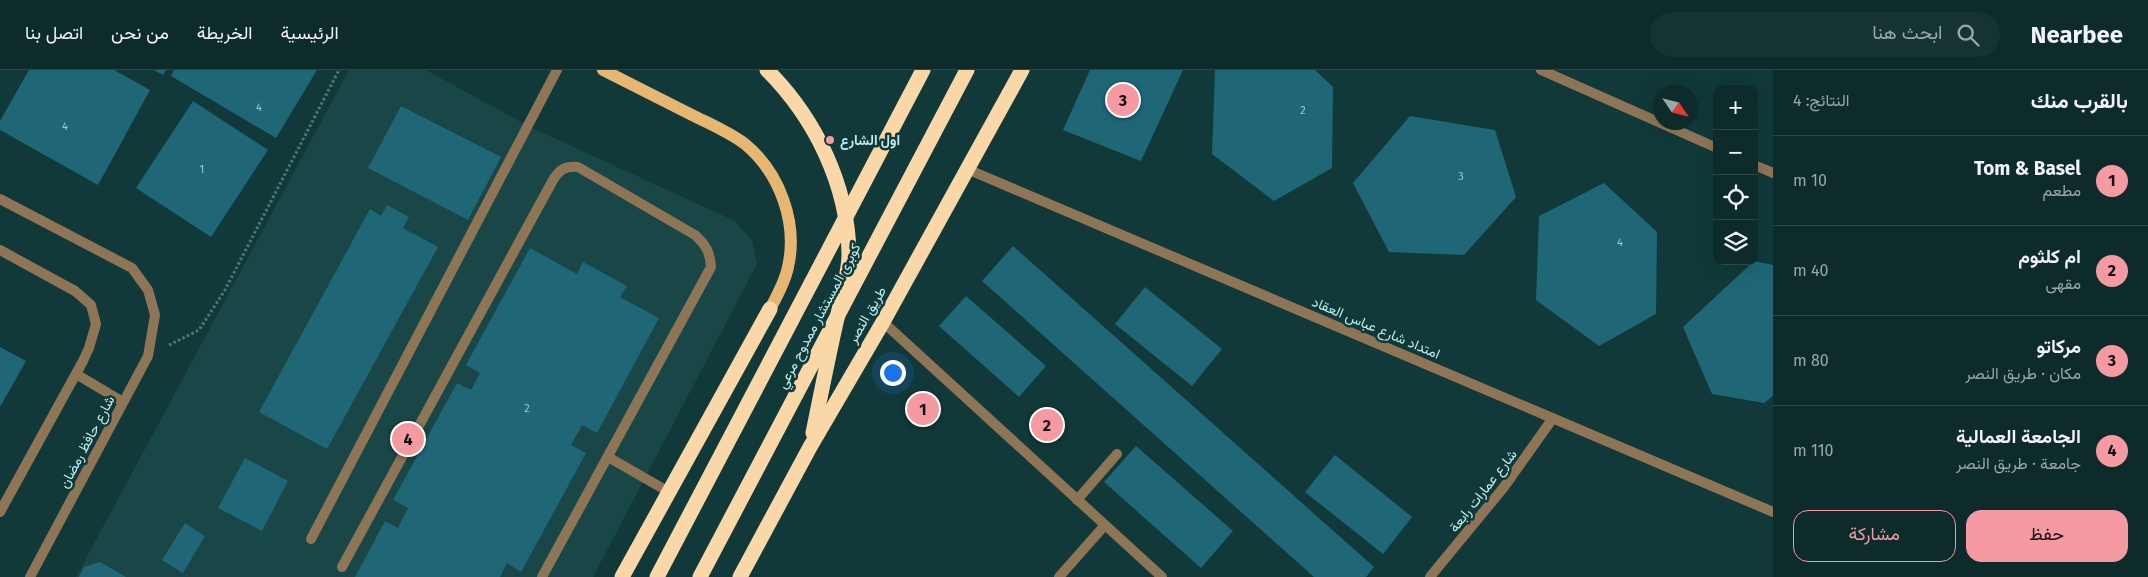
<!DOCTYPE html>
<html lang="ar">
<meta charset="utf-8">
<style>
body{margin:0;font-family:"Fira Sans",Vazirmatn,sans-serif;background:#163333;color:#f1f3f6;direction:rtl}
.controls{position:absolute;right:15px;top:15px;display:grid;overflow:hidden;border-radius:10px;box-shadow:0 5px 20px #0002}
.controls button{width:45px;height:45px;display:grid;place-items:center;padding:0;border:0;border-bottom:1px solid #2d4747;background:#0d2b2b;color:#f1f3f6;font:25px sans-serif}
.compass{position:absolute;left:1653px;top:15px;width:45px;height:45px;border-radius:50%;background:#0d2b2b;box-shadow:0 5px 20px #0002;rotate:125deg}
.you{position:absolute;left:892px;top:302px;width:18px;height:18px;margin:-12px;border:4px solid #fff;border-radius:50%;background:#1a73e8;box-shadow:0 0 0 8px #1a73e833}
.badge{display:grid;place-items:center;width:32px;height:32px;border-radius:50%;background:#f49aa0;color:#111;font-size:16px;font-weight:700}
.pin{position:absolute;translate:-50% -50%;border:2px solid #fff;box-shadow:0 1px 5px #0006}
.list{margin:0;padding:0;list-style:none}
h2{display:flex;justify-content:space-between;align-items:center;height:65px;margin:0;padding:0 20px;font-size:21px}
h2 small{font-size:16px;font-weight:400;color:#9aa7a9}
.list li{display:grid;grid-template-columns:32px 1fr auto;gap:15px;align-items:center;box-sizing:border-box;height:90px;padding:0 20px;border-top:1px solid #2d4747}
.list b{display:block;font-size:19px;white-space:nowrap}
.list p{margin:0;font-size:16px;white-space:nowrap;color:#9aa7a9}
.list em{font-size:16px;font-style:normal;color:#9aa7a9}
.actions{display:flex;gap:10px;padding:15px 20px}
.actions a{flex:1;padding:11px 0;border:1px solid #f49aa0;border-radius:15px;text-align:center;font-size:18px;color:#f49aa0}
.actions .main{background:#f49aa0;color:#111}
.icon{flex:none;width:28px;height:28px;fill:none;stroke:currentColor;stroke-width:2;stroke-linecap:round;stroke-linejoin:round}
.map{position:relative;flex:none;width:1773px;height:507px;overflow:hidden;direction:ltr}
header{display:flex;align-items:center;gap:30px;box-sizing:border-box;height:70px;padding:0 25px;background:#0d2b2b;border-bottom:1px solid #2d4747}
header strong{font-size:24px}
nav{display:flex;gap:28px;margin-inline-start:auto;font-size:18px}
.search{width:350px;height:45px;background:#163333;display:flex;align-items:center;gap:12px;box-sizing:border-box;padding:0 18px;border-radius:28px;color:#9aa7a9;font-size:19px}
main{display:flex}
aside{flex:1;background:#0d2b2b}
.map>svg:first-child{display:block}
</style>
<header>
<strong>Nearbee</strong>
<div class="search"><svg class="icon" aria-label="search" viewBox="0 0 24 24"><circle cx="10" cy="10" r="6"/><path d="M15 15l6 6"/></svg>ابحث هنا</div>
<nav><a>الرئيسية</a><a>الخريطة</a><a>من نحن</a><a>اتصل بنا</a></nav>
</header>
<main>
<aside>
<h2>بالقرب منك<small>النتائج: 4</small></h2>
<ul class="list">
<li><span class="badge">1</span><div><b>Tom &amp; Basel</b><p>مطعم</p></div><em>10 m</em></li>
<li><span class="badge">2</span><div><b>ام كلثوم</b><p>مقهى</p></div><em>40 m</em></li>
<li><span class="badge">3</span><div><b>مركاتو</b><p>مكان · طريق النصر</p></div><em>80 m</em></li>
<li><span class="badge">4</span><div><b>الجامعة العمالية</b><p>جامعة · طريق النصر</p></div><em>110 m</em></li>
</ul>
<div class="actions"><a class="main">حفظ</a><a>مشاركة</a></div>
</aside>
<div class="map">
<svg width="1773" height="507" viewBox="0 0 1773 507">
<rect width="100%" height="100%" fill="#113939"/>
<path fill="#194646" d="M 349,0 L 426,0 L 528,56 L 735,151 L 752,171 L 757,194 L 593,507 L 76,507 Z"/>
<g fill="#1f6777">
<path d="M 29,0 L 114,0 L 150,20 L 98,115 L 0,60 L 0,51 Z"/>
<path d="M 154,0 L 166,0 L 163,5 Z"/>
<path d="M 174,0 L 317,0 L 276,68 L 171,6 Z"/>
<path d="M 1090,0 L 1183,0 L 1141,91 L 1063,60 Z"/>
<path d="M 1215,0 L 1315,0 L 1333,17 L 1332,98 L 1274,131 L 1212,84 Z"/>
<path d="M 193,31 L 268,80 L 211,167 L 136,118 Z"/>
<path d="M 401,36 L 501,87 L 468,150 L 368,98 Z"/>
<path d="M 1410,46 L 1495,60 L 1516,127 L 1464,185 L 1389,182 L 1353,113 Z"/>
<path d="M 1604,113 L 1657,162 L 1656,244 L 1599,276 L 1536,230 L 1539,146 Z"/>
<path d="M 387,135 L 409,147 L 403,158 L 438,177 L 327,379 L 259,342 L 370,139 L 381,146 Z"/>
<path d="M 1013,176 L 1374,497 L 1366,507 L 1314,507 L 982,211 Z"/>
<path d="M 530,178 L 577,204 L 583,192 L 627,216 L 620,227 L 659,248 L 597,363 L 582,355 L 571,375 L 586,383 L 521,502 L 507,493 L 500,507 L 355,507 L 385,451 L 398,458 L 408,438 L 393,430 L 457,313 L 471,320 L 480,303 L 466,295 Z"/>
<path d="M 1754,191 L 1773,195 L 1773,326 L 1764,333 L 1712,324 L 1683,257 Z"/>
<path d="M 1145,217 L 1222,279 L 1192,316 L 1115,254 Z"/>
<path d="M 966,226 L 1046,296 L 1019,327 L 939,256 Z"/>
<path d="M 0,277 L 26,291 L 0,337 Z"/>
<path d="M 1136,376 L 1233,461 L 1201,498 L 1104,412 Z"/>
<path d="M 1335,385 L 1412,447 L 1383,484 L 1305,422 Z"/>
<path d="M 245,388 L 288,411 L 262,461 L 218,438 Z"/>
<path d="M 185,453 L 205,466 L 183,503 L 162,490 Z"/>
<path d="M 100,492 L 126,507 L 79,507 L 84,497 Z"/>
</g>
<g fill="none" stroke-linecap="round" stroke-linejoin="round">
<path stroke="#4c7979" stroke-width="3" stroke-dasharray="2.5 2.5" stroke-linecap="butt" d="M 169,275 L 199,260 L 225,220 L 339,0"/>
<g stroke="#8d7555" stroke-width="10">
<path d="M 608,387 L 669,422"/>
<path d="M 1077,430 L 1117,384"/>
<path d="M 311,469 L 557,0"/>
<path d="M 342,497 L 553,110 C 560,99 565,96 578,97 L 695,165 C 706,175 710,182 711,197 L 542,507"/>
<path d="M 1059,507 L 1105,455"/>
</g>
<g stroke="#8d7555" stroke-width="10">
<path d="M 1541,0 L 1717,78"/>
<path d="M 1754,95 L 1773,103"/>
<path d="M 967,99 L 1773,442"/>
<path d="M 0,129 L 132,198 L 148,220 L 155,245 L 148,286 L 30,507"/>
<path d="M 0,180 L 75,221 L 91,235 L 96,254 L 89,278 L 83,291 L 0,442"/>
<path d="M 883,252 L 1162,507"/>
<path d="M 76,304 L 123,332"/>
<path d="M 1430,507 L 1504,417 L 1553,348"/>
</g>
<path stroke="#e7b772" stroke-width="12" d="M 603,0 C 633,15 662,30 692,45 C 710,54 729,62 745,74 C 780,103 798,153 788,197 C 785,212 777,226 770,239"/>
<g stroke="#f9d7a7" stroke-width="15">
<path d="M 767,0 C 815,48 848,115 849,184 C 849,203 842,225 838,244 C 829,283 821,323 813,363"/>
<path d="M 622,507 L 770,239"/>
<path d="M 740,507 L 810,377 L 883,252 L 1022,0"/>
</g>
<g stroke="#f9d7a7" stroke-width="15">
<path d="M 657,507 L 923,0"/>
<path d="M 700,507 L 967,0"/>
</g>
</g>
<circle fill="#f49aa0" stroke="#113939" stroke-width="2" cx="830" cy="70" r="5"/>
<g text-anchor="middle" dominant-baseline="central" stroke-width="5" stroke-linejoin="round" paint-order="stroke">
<g font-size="11" fill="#92cdd0">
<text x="259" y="37">4</text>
<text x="1303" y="40">2</text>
<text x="65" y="56">4</text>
<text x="202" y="99">1</text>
<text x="1461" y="106">3</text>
<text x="1620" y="172">4</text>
<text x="527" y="338">2</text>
</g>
<g font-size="14" font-weight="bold" fill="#b9efee" stroke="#113939" text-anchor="start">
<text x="840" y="70">اول الشارع</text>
</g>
<g font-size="14" fill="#b9efee" stroke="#113939">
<text transform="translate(867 245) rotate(-60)">طريق النصر</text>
<text transform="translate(819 246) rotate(-62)">كوبرى المستشار ممدوح مرعي</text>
<text transform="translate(1376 258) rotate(23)">امتداد شارع عباس العقاد</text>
<text transform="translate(87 372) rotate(-62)">شارع حافظ رمضان</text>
<text transform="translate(1483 421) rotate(-52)">شارع عمارات رابعة</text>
</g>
</g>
</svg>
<div class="controls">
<button>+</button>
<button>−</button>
<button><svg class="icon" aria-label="locate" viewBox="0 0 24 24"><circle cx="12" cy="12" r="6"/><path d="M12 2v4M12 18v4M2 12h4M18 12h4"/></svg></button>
<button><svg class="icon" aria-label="layers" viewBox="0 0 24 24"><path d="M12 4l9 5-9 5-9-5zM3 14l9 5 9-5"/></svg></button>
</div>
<svg class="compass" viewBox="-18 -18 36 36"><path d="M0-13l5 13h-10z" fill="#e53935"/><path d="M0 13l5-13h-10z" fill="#9aa7a9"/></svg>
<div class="you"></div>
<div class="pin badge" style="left:923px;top:339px">1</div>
<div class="pin badge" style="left:1047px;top:355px">2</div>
<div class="pin badge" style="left:1123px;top:30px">3</div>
<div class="pin badge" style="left:408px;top:369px">4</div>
</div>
</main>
